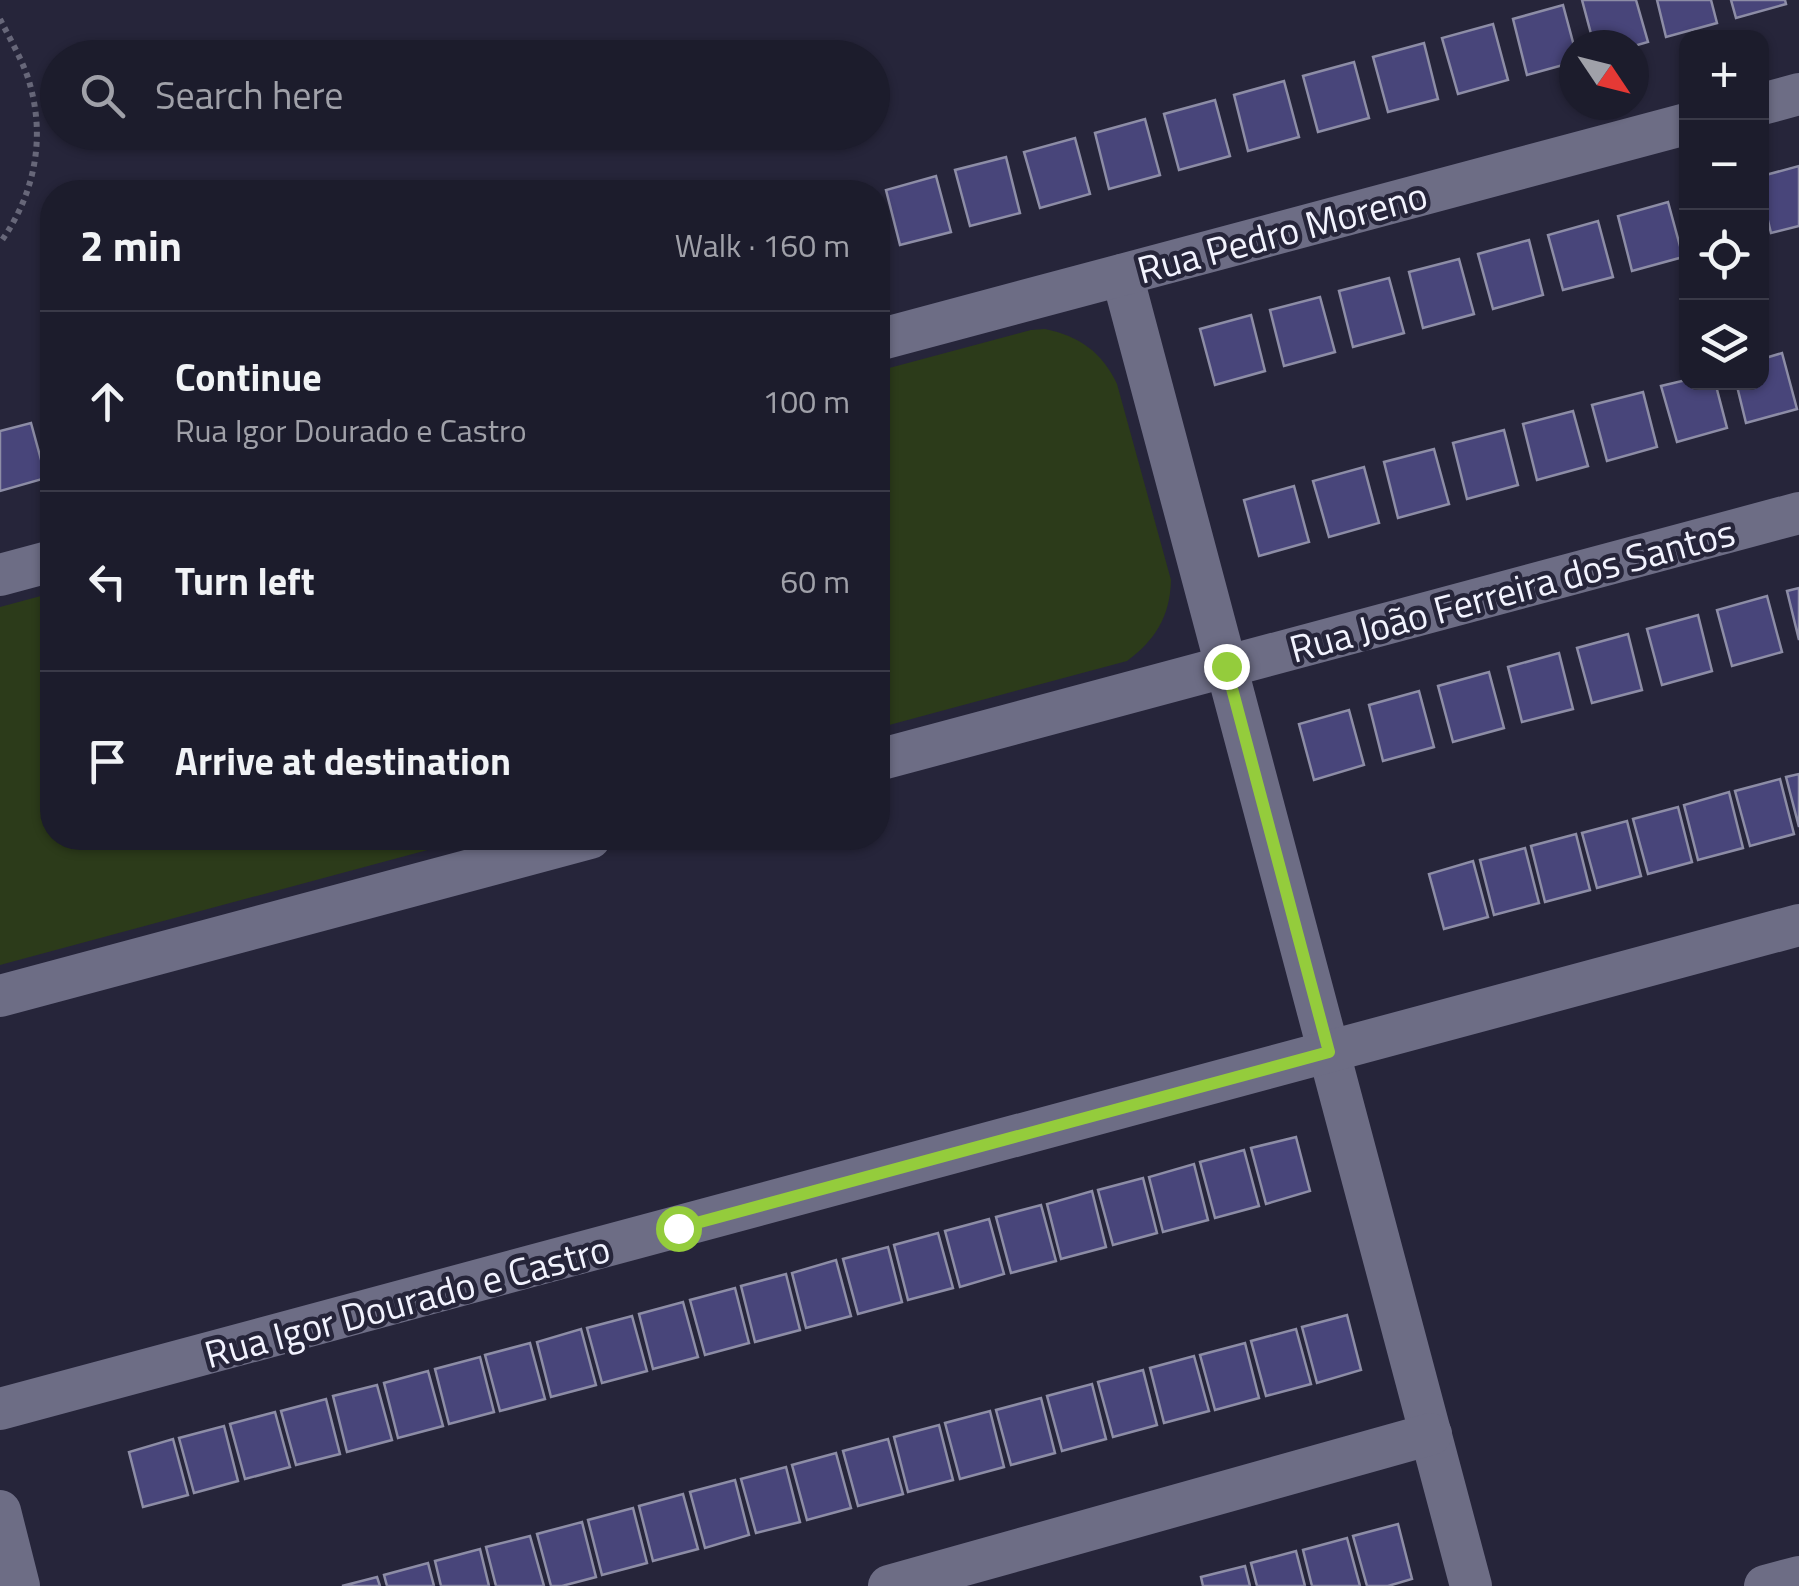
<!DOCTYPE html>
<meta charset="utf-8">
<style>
body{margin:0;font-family:"Titillium Web",sans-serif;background:#292938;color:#f1f3f6}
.controls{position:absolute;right:30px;top:30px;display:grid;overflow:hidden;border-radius:20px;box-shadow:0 2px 8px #0004}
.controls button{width:90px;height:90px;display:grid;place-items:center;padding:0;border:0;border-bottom:2px solid #3a3a48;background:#1c1c2c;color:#f1f3f6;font:50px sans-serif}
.compass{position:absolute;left:1559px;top:30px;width:90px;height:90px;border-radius:50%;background:#1c1c2c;box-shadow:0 2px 8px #0004;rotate:125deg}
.stop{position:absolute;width:30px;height:30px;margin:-22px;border:8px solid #94cc3c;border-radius:50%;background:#fff}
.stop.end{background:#94cc3c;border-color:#fff;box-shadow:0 2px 10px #0008}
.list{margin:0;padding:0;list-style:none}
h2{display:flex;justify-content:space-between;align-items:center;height:130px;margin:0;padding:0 40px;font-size:42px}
h2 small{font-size:32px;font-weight:400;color:#a0a1a9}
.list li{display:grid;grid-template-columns:65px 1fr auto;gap:30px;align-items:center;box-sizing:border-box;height:180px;padding:0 40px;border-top:2px solid #3a3a48}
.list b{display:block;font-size:38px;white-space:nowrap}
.list p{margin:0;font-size:32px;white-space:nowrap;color:#a0a1a9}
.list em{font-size:32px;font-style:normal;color:#a0a1a9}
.icon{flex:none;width:55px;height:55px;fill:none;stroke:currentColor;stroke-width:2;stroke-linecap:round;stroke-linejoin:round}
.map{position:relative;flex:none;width:1799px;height:1586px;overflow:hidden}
.search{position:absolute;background:#1c1c2c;box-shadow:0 2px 8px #0004;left:40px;top:40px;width:850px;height:110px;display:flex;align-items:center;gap:25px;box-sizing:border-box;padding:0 35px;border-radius:55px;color:#a0a1a9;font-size:38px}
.panel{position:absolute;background:#1c1c2c;box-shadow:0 2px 8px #0004;left:40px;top:180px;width:850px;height:670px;border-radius:40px}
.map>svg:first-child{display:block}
</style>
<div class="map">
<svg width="1799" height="1586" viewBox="0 0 1799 1586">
<rect width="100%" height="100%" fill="#26253a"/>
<g fill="#2c3b1a">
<path d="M 1045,329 C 1079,336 1102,352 1117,384 L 1171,580 C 1170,617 1155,640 1127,661 L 878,728 L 878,371 L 1031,330 Z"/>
<path d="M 52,593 L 52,838 L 472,838 L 0,965 L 0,607 Z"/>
</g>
<g fill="#48457a" stroke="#8d8da6" stroke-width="2.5">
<path d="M 1582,0 L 1636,0 L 1648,42 L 1634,46 L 1594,45 Z"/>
<path d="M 1657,0 L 1711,0 L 1717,23 L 1666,37 Z"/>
<path d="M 1731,0 L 1785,0 L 1786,4 L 1736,18 Z"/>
<path d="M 1563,5 L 1574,46 L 1574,62 L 1527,75 L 1513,19 Z"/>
<path d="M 1493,24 L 1508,80 L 1458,94 L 1442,38 Z"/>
<path d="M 1424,43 L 1438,99 L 1388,112 L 1373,57 Z"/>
<path d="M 1354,62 L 1369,118 L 1318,132 L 1303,76 Z"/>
<path d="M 1284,81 L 1299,137 L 1248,151 L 1234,95 Z"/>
<path d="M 1215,100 L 1230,156 L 1179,170 L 1164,114 Z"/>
<path d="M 1145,119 L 1160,175 L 1109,189 L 1095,133 Z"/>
<path d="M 1075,138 L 1090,194 L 1040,208 L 1024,152 Z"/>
<path d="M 1006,157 L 1020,213 L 970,226 L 955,170 Z"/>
<path d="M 1799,166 L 1799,226 L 1771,233 L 1762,196 L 1762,176 Z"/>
<path d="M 936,176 L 951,232 L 900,245 L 886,190 Z"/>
<path d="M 1668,202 L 1683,257 L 1632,271 L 1618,216 Z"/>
<path d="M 1598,221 L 1613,277 L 1563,290 L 1548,235 Z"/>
<path d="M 1529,240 L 1543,295 L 1493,309 L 1478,254 Z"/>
<path d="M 1459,259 L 1474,314 L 1423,328 L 1409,272 Z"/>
<path d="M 1389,278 L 1404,333 L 1353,347 L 1339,291 Z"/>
<path d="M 1320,297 L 1335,352 L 1284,366 L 1270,310 Z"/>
<path d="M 1251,315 L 1265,371 L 1215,385 L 1200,329 Z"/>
<path d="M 1782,353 L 1797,409 L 1746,423 L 1736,382 L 1762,382 L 1762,359 Z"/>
<path d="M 1686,380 L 1686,382 L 1715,382 L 1727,428 L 1677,442 L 1661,386 Z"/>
<path d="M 1643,392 L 1657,447 L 1607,461 L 1592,405 Z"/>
<path d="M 1573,411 L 1588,466 L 1537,480 L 1523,424 Z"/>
<path d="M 31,423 L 46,478 L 0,491 L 0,431 Z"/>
<path d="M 1504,430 L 1518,485 L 1467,499 L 1453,443 Z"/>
<path d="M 1434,449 L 1449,504 L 1398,518 L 1384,462 Z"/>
<path d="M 1364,467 L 1379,523 L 1329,537 L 1313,481 Z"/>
<path d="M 1294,486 L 1309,542 L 1259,556 L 1244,500 Z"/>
<path d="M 1799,588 L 1799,640 L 1787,591 Z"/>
<path d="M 1767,596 L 1782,652 L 1732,666 L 1717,610 Z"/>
<path d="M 1698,615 L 1712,671 L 1662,685 L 1647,629 Z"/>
<path d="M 1628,634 L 1642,690 L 1592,703 L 1577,648 Z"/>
<path d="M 1559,653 L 1573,709 L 1522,722 L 1508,667 Z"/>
<path d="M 1489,672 L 1504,728 L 1453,742 L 1438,686 Z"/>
<path d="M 1419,691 L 1434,747 L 1383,761 L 1369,705 Z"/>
<path d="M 1349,710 L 1364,765 L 1314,780 L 1299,724 Z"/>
<path d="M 1799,774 L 1799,827 L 1786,777 Z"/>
<path d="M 1780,779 L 1794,834 L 1750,846 L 1735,791 Z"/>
<path d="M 1729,792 L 1743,848 L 1698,860 L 1684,805 Z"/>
<path d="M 1678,807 L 1692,862 L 1648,874 L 1633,819 Z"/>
<path d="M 1627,821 L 1641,876 L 1597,888 L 1582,833 Z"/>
<path d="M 1576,834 L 1590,890 L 1545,902 L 1531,846 Z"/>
<path d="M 1525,848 L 1539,903 L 1494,915 L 1480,860 Z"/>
<path d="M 1473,861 L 1488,917 L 1444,929 L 1429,874 Z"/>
<path d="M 1296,1137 L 1310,1191 L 1266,1204 L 1251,1148 Z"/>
<path d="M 1244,1150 L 1259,1206 L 1215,1218 L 1200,1162 Z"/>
<path d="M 1194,1164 L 1208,1220 L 1163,1232 L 1149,1177 Z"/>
<path d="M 1143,1178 L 1157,1233 L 1113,1245 L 1098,1190 Z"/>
<path d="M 1092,1191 L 1106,1247 L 1061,1259 L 1047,1204 Z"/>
<path d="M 1041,1205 L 1056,1261 L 1011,1273 L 996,1217 Z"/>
<path d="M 989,1219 L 1004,1274 L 960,1287 L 945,1231 Z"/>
<path d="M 938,1233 L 953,1288 L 908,1300 L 894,1245 Z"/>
<path d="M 888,1247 L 902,1302 L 858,1314 L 843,1259 Z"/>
<path d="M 836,1260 L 851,1316 L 806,1328 L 792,1273 Z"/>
<path d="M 786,1274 L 800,1330 L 755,1342 L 741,1286 Z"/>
<path d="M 735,1288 L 749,1343 L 705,1355 L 690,1300 Z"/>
<path d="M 683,1302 L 698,1357 L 653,1369 L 639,1314 Z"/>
<path d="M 1347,1315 L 1361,1370 L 1317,1383 L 1302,1327 Z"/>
<path d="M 632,1316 L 647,1371 L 602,1383 L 587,1328 Z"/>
<path d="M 581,1329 L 596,1385 L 551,1397 L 537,1342 Z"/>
<path d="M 1296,1329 L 1311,1384 L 1266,1396 L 1251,1341 Z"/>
<path d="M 530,1343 L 545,1399 L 500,1411 L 485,1355 Z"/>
<path d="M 1245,1343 L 1259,1398 L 1215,1410 L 1200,1355 Z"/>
<path d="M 1194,1356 L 1209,1411 L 1164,1423 L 1150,1368 Z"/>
<path d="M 480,1357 L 494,1412 L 449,1424 L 435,1369 Z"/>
<path d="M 1143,1370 L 1157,1425 L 1113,1437 L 1098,1382 Z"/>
<path d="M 428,1371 L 443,1426 L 398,1438 L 384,1383 Z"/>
<path d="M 1092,1384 L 1106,1439 L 1062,1451 L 1047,1396 Z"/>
<path d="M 377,1385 L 392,1440 L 347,1452 L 333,1396 Z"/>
<path d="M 1041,1398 L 1055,1453 L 1011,1465 L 996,1410 Z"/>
<path d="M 326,1399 L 340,1454 L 296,1465 L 281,1411 Z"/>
<path d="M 990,1411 L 1004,1467 L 960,1479 L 945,1423 Z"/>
<path d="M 275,1412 L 290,1467 L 245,1479 L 230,1424 Z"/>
<path d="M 939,1425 L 953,1480 L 908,1492 L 894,1437 Z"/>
<path d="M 224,1426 L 238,1481 L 194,1493 L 179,1438 Z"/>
<path d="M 173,1439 L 188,1495 L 143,1507 L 129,1452 Z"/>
<path d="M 888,1439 L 903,1494 L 858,1506 L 843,1451 Z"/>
<path d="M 836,1453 L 851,1508 L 807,1520 L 792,1465 Z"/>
<path d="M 786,1467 L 800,1522 L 756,1533 L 741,1479 Z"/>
<path d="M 735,1480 L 749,1535 L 705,1548 L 690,1492 Z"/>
<path d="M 683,1494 L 698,1549 L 653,1561 L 639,1506 Z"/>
<path d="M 633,1508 L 647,1563 L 602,1575 L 588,1520 Z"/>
<path d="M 582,1522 L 596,1577 L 562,1586 L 551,1586 L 537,1534 Z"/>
<path d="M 1398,1524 L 1412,1579 L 1388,1586 L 1367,1586 L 1353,1536 Z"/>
<path d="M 530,1536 L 544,1586 L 496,1586 L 486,1547 Z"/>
<path d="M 1347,1538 L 1360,1586 L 1312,1586 L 1303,1550 Z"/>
<path d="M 480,1549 L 489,1586 L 441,1586 L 435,1561 Z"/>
<path d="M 1296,1551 L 1305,1586 L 1257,1586 L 1251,1563 Z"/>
<path d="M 428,1563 L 434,1586 L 387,1586 L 384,1575 Z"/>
<path d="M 1245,1566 L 1250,1586 L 1203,1586 L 1201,1577 Z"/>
<path d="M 377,1577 L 380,1586 L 342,1586 Z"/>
</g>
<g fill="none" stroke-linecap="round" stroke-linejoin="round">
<path stroke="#676779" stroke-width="6" stroke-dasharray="5 5" stroke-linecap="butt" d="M 0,19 C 9,37 20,56 27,75 C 47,134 36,193 0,243"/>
<g stroke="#6d6d85" stroke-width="42">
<path d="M 1762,104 L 1799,94"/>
<path d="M 1122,275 L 1471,1586"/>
<path d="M 878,340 L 1686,124"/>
<path d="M 0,575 L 52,561"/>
<path d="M 878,760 L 1799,513"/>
<path d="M 0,996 L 590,838"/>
<path d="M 0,1409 L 1799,925"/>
<path d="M 0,1511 L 19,1586"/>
<path d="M 889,1586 L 1431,1434"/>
<path d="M 1765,1586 L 1799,1577"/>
</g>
</g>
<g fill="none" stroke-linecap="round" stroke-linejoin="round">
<path stroke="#94cc3c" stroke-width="12" d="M 678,1228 L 1329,1052 L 1226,666"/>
</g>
<g text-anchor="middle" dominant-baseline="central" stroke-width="9" stroke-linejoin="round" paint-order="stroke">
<g font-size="38" fill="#f2f3fe" stroke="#26253a">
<text transform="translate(1282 232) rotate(-15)">Rua Pedro Moreno</text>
<text transform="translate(1512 590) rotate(-15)">Rua João Ferreira dos Santos</text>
<text transform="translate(407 1301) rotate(-15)">Rua Igor Dourado e Castro</text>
</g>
</g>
</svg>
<div class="controls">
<button>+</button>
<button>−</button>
<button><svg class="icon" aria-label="locate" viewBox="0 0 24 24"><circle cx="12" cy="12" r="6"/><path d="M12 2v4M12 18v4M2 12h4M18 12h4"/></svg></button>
<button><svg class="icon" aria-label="layers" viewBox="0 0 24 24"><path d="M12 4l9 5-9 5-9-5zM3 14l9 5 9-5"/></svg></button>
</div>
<svg class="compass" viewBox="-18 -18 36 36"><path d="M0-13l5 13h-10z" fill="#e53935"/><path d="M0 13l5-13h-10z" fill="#a0a1a9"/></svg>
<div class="stop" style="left:678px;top:1228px"></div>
<div class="stop end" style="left:1226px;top:666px"></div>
<div class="search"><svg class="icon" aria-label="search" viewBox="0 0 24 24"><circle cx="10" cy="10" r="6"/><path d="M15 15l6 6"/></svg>Search here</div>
<section class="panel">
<h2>2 min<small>Walk · 160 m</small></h2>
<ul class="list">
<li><svg class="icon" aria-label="ahead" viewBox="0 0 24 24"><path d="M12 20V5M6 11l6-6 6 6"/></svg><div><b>Continue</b><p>Rua Igor Dourado e Castro</p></div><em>100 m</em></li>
<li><svg class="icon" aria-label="left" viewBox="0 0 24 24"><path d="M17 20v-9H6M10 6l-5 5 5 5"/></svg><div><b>Turn left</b></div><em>60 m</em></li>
<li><svg class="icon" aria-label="arrive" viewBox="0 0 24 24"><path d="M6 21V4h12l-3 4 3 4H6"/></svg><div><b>Arrive at destination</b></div></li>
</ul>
</section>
</div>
